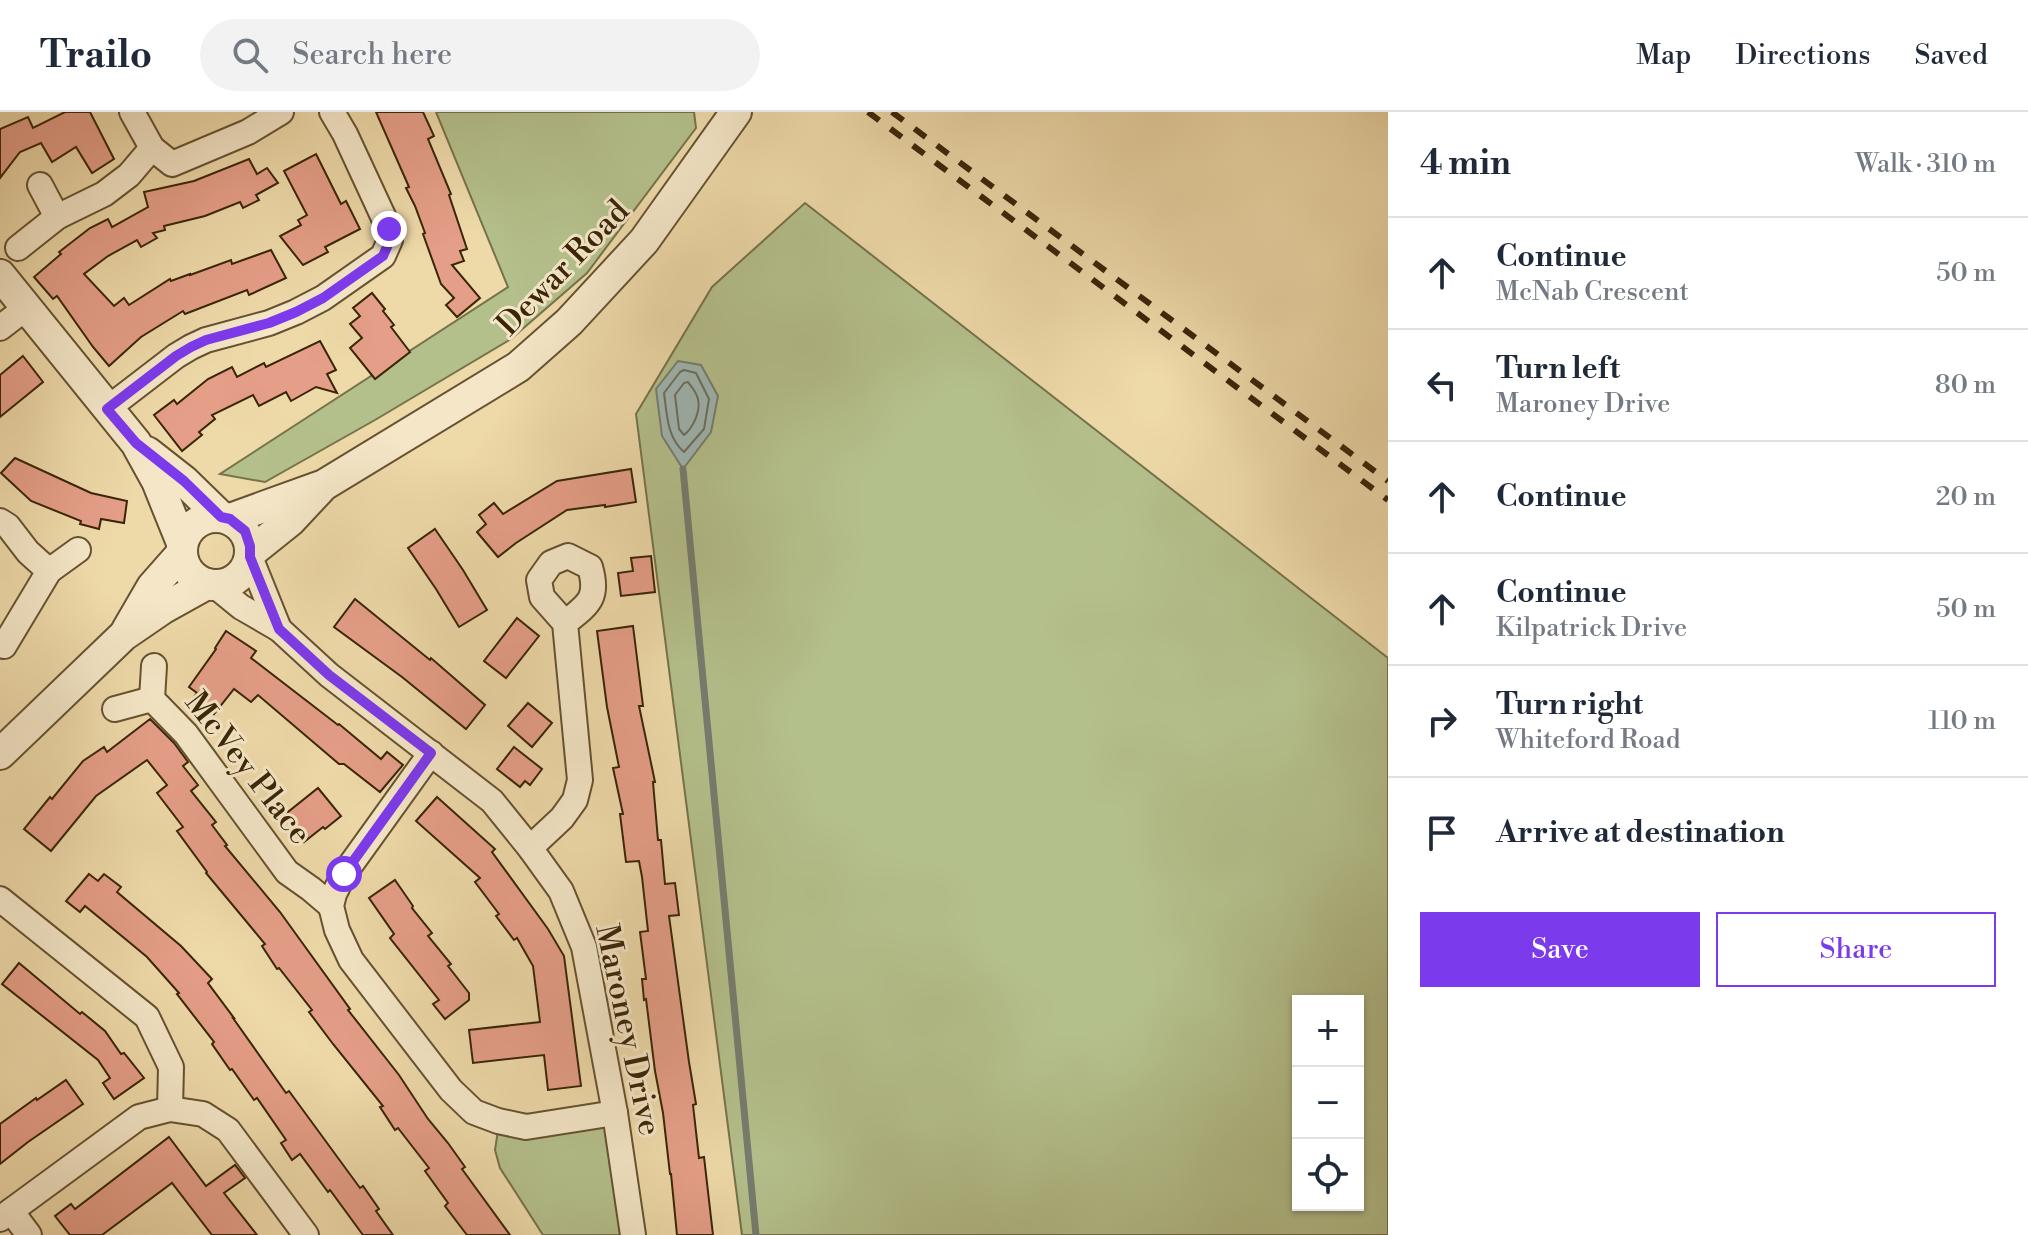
<!DOCTYPE html>
<meta charset="utf-8">
<style>
body{margin:0;font-family:"Libre Bodoni",serif;background:#f2f2f3;color:#1f2937}
.controls{position:absolute;right:24px;bottom:24px;display:grid;overflow:hidden;border-radius:0px;box-shadow:0 2px 6px #0004}
.controls button{width:72px;height:72px;display:grid;place-items:center;padding:0;border:0;border-bottom:2px solid #e0e1e3;background:#fff;color:#1f2937;font:40px sans-serif}
.stop{position:absolute;width:24px;height:24px;margin:-18px;border:6px solid #7c3aed;border-radius:50%;background:#fff}
.stop.end{background:#7c3aed;border-color:#fff;box-shadow:0 2px 8px #0008}
.list{margin:0;padding:0;list-style:none}
h2{display:flex;justify-content:space-between;align-items:center;height:104px;margin:0;padding:0 32px;font-size:34px}
h2 small{font-size:26px;font-weight:400;color:#747a83}
.list li{display:grid;grid-template-columns:52px 1fr auto;gap:24px;align-items:center;box-sizing:border-box;height:112px;padding:0 32px;border-top:2px solid #e0e1e3}
.list b{display:block;font-size:30px;white-space:nowrap}
.list p{margin:0;font-size:26px;white-space:nowrap;color:#747a83}
.list em{font-size:26px;font-style:normal;color:#747a83}
.actions{display:flex;gap:16px;padding:24px 32px}
.actions a{flex:1;padding:18px 0;border:2px solid #7c3aed;border-radius:0px;text-align:center;font-size:28px;color:#7c3aed}
.actions .main{background:#7c3aed;color:#fff}
.icon{flex:none;width:44px;height:44px;fill:none;stroke:currentColor;stroke-width:2;stroke-linecap:round;stroke-linejoin:round}
.map{position:relative;flex:none;width:1388px;height:1123px;overflow:hidden}
header{display:flex;align-items:center;gap:48px;box-sizing:border-box;height:112px;padding:0 40px;background:#fff;border-bottom:2px solid #e0e1e3}
header strong{font-size:38px}
nav{display:flex;gap:44px;margin-inline-start:auto;font-size:28px}
.search{width:560px;height:72px;background:#f2f2f3;display:flex;align-items:center;gap:20px;box-sizing:border-box;padding:0 28px;border-radius:44px;color:#747a83;font-size:30px}
main{display:flex}
aside{flex:1;background:#fff}
.map>svg:first-child{display:block}
</style>
<header>
<strong>Trailo</strong>
<div class="search"><svg class="icon" aria-label="search" viewBox="0 0 24 24"><circle cx="10" cy="10" r="6"/><path d="M15 15l6 6"/></svg>Search here</div>
<nav><a>Map</a><a>Directions</a><a>Saved</a></nav>
</header>
<main>
<div class="map">
<svg width="1388" height="1123" viewBox="0 0 1388 1123">
<rect width="100%" height="100%" fill="#eed9a9"/>
<filter id="stains"><feTurbulence type="fractalNoise" baseFrequency=".0025" numOctaves="4"/><feColorMatrix values="0 0 0 0 .2 0 0 0 0 .09 0 0 0 0 .02 0 0 0 .5 -.17"/></filter>
<radialGradient id="worn" r=".72"><stop offset=".6" stop-color="#630" stop-opacity="0"/><stop offset="1" stop-color="#630" stop-opacity=".3"/></radialGradient>
<g fill="#b4c08c" stroke="#76724a" stroke-width="2" fill-rule="evenodd">
<path d="M 436,0 L 694,0 L 696,16 L 587,161 L 511,227 L 375,308 L 265,370 L 220,362 L 508,175 Z"/>
<path d="M 805,91 L 1388,546 L 1388,1123 L 742,1123 L 636,302 L 712,175 ZM 1298,889 L 1358,889 L 1358,1093 L 1298,1093 Z"/>
<path d="M 613,1004 L 630,1123 L 543,1123 L 500,1056 L 495,1038 L 499,1012 Z"/>
</g>
<path fill="#9fb7b5" stroke="#767d6f" stroke-width="2" d="M 678,249 L 701,253 L 718,284 L 711,320 L 683,357 L 662,324 L 656,277 Z"/>
<g fill="none" stroke-linecap="round" stroke-linejoin="round">
<g stroke="#6c6e5e" stroke-width="2">
<path d="M 684,258 L 696,261 L 709,287 L 704,317 L 684,340 C 667,325 667,303 664,281 L 680,260 Z"/>
<path d="M 688,270 C 691,274 697,281 698,287 C 701,299 693,316 684,323 L 679,317 L 675,283 L 684,271 Z"/>
</g>
<path stroke="#767d6f" stroke-width="7" d="M 683,357 L 756,1123"/>
</g>
<g fill="#e59e88" stroke="#392507" stroke-width="2">
<path d="M 65,0 L 90,0 L 114,47 L 92,61 L 76,35 L 52,50 L 41,31 L 20,40 L 0,66 L 0,17 L 28,5 L 33,16 Z"/>
<path d="M 376,0 L 423,0 L 434,24 L 428,27 L 451,82 L 449,83 L 467,137 L 460,139 L 464,149 L 452,153 L 480,186 L 457,205 L 446,193 L 454,186 L 441,172 L 423,122 L 425,121 L 415,94 L 406,76 L 409,75 Z"/>
<path d="M 316,42 L 341,92 L 346,89 L 360,117 L 325,135 L 328,140 L 303,153 L 280,124 L 301,113 L 298,108 L 307,103 L 284,59 Z"/>
<path d="M 249,47 L 257,62 L 267,56 L 278,71 L 256,83 L 259,88 L 243,96 L 240,90 L 205,104 L 164,114 L 165,118 L 153,121 L 157,126 L 141,135 L 137,128 L 108,144 L 84,162 L 114,194 L 124,186 L 129,193 L 170,167 L 171,169 L 190,162 L 190,163 L 231,148 L 232,152 L 271,138 L 286,166 L 249,183 L 247,178 L 185,202 L 183,199 L 141,225 L 109,254 L 93,235 L 57,184 L 53,187 L 34,165 L 61,142 L 59,140 L 90,116 L 108,107 L 112,115 L 148,95 L 144,80 L 194,69 Z"/>
<path d="M 372,181 L 385,197 L 383,199 L 394,213 L 391,215 L 410,240 L 375,267 L 350,236 L 362,226 L 350,212 L 360,204 L 353,196 Z"/>
<path d="M 320,229 L 336,258 L 327,262 L 337,281 L 316,275 L 291,289 L 286,280 L 259,294 L 253,283 L 212,303 L 215,307 L 199,320 L 202,323 L 182,339 L 154,303 L 174,288 L 177,292 L 208,267 L 232,255 L 237,265 L 264,251 L 266,255 Z"/>
<path d="M 23,244 L 43,270 L 0,305 L 0,263 Z"/>
<path d="M 15,346 L 91,381 L 127,389 L 124,411 L 101,407 L 99,417 L 80,412 L 81,409 L 31,389 L 1,361 Z"/>
<path d="M 631,357 L 636,390 L 605,395 L 605,393 L 567,398 L 516,431 L 498,445 L 477,420 L 486,412 L 479,403 L 494,391 L 503,402 L 557,369 Z"/>
<path d="M 435,417 L 463,458 L 487,498 L 459,515 L 436,477 L 408,436 Z"/>
<path d="M 651,444 L 655,480 L 621,484 L 618,461 L 633,459 L 631,446 Z"/>
<path d="M 355,487 L 430,548 L 431,546 L 485,593 L 466,617 L 402,565 L 334,515 Z"/>
<path d="M 517,506 L 539,524 L 506,566 L 484,549 Z"/>
<path d="M 633,514 L 643,594 L 639,594 L 655,670 L 653,670 L 658,728 L 661,728 L 665,772 L 675,771 L 679,803 L 669,804 L 689,950 L 696,992 L 693,993 L 699,1046 L 704,1045 L 713,1123 L 677,1123 L 671,1062 L 670,1062 L 663,1001 L 655,959 L 646,887 L 644,888 L 642,867 L 646,867 L 640,820 L 648,819 L 642,765 L 639,749 L 626,750 L 620,702 L 623,702 L 613,656 L 619,655 L 607,595 L 597,519 Z"/>
<path d="M 226,519 L 256,539 L 251,546 L 338,613 L 339,612 L 381,647 L 387,640 L 403,653 L 380,680 L 344,652 L 339,652 L 258,583 L 251,590 L 234,577 L 214,602 L 193,586 L 197,581 L 189,575 L 216,537 L 215,536 Z"/>
<path d="M 528,591 L 552,611 L 532,635 L 508,614 Z"/>
<path d="M 150,607 L 174,631 L 188,650 L 183,654 L 198,673 L 191,679 L 216,710 L 212,713 L 227,733 L 225,734 L 280,800 L 350,897 L 348,898 L 399,963 L 428,1007 L 448,1031 L 465,1055 L 462,1057 L 510,1123 L 467,1123 L 445,1094 L 448,1091 L 425,1059 L 429,1056 L 398,1016 L 395,1018 L 380,995 L 383,994 L 333,932 L 309,900 L 312,898 L 279,856 L 277,857 L 262,834 L 265,832 L 206,761 L 207,760 L 177,719 L 183,715 L 157,681 L 167,673 L 147,648 L 96,684 L 51,739 L 24,717 L 50,685 L 52,687 L 83,649 L 104,635 L 107,640 Z"/>
<path d="M 514,635 L 542,657 L 530,673 L 525,669 L 520,675 L 497,657 Z"/>
<path d="M 318,676 L 341,704 L 325,717 L 323,715 L 304,730 L 283,704 Z"/>
<path d="M 437,685 L 495,737 L 492,740 L 548,817 L 564,844 L 581,974 L 548,978 L 544,943 L 473,951 L 469,918 L 540,910 L 533,854 L 517,826 L 514,828 L 496,804 L 499,802 L 475,770 L 480,766 L 416,709 Z"/>
<path d="M 89,762 L 98,769 L 104,762 L 121,775 L 117,780 L 181,834 L 212,867 L 208,871 L 234,906 L 233,906 L 286,981 L 289,979 L 360,1076 L 363,1074 L 379,1097 L 376,1099 L 393,1123 L 363,1123 L 330,1078 L 328,1080 L 300,1042 L 292,1048 L 281,1031 L 286,1028 L 257,986 L 254,988 L 232,957 L 230,958 L 212,932 L 214,930 L 177,882 L 179,881 L 147,845 L 129,830 L 85,794 L 80,800 L 66,789 Z"/>
<path d="M 395,768 L 413,794 L 412,796 L 432,821 L 428,824 L 451,852 L 448,854 L 469,881 L 469,888 L 445,907 L 433,892 L 439,888 L 390,826 L 394,822 L 369,786 Z"/>
<path d="M 19,851 L 80,902 L 82,900 L 105,919 L 121,942 L 124,941 L 144,966 L 114,987 L 103,971 L 110,966 L 98,948 L 2,872 Z"/>
<path d="M 66,968 L 83,992 L 28,1030 L 0,1052 L 0,1012 L 36,986 L 37,988 Z"/>
<path d="M 169,1025 L 206,1074 L 235,1053 L 245,1066 L 224,1081 L 257,1123 L 212,1123 L 172,1071 L 102,1123 L 70,1123 L 55,1104 L 71,1092 L 75,1097 Z"/>
</g>
<g fill="none" stroke-linecap="round" stroke-linejoin="round">
<defs>
<g id="minor">
<path d="M 132,0 L 152,36 L 172,52 L 248,20 L 281,0"/>
<path d="M 40,73 L 57,105"/>
<path d="M 18,136 L 57,105 L 104,82 L 129,63 L 152,36"/>
<path d="M 0,216 L 26,196"/>
<path d="M 107,297 L 176,244 L 191,235 L 206,228 L 269,211 L 296,200 L 323,186 L 383,144 L 390,128 L 389,117 L 345,22 L 332,0"/>
<path d="M 0,409 L 8,414 L 28,440 L 49,459 L 4,534"/>
<path d="M 250,445 L 279,517"/>
<path d="M 49,459 L 78,438"/>
<path d="M 214,473 L 241,495 L 279,517 L 329,563 L 492,689 L 530,736 L 561,779 L 584,835 L 615,1001 L 633,1123"/>
<path d="M 152,587 L 154,554"/>
<path d="M 115,597 L 152,587 L 186,622 L 287,760 L 311,777 L 331,794"/>
<path d="M 431,641 L 344,762 L 334,782 L 331,794 L 337,818 L 351,848 L 451,978 L 474,1000 L 498,1009 L 526,1015 L 615,1001"/>
<path d="M 530,736 L 562,706 L 575,688 L 580,668 L 565,511 C 589,492 599,486 590,455 L 568,444 L 551,451 L 539,468 L 542,485 L 565,511"/>
<path d="M 0,787 L 147,905 L 171,955 L 170,997"/>
<path d="M 11,1099 L 29,1123"/>
<path d="M 0,1107 L 139,1005 L 170,997 L 203,1002 L 228,1018 L 306,1123"/>
</g>
<g id="tertiary">
<path d="M 0,163 L 136,331 L 157,369 L 182,431"/>
<path d="M 147,340 L 184,369 L 221,405"/>
<circle cx="216" cy="439" r="34"/>
<path d="M 230,407 L 324,373 L 518,255 L 569,210 L 644,129 L 736,0"/>
<path d="M 250,441 L 290,409 L 320,377"/>
<path d="M 127,518 L 152,475 L 182,441"/>
<path d="M 0,642 L 124,523 L 162,497 L 207,472"/>
</g>
</defs>
<use href="#minor" stroke="#665230" stroke-width="28"/>
<use href="#tertiary" stroke="#665230" stroke-width="34"/>
<use href="#minor" stroke="#f4e6c7" stroke-width="24"/>
<use href="#tertiary" stroke="#f4e6c7" stroke-width="30"/>
<g stroke="#392507" stroke-width="6" stroke-dasharray="14 14" stroke-linecap="butt">
<path d="M 868,0 L 1388,388"/>
<path d="M 892,0 L 1388,369"/>
</g>
</g>
<g fill="none" stroke-linecap="round" stroke-linejoin="round">
<path stroke="#7c3aed" stroke-width="10" d="M 344,762 L 431,641 L 329,563 L 279,517 L 250,445 L 250,434 L 245,419 L 230,407 L 221,405 L 184,369 L 136,331 L 107,297 L 176,244 L 191,235 L 206,228 L 269,211 L 296,200 L 323,186 L 383,144 L 390,128 L 389,117"/>
</g>
<g text-anchor="middle" dominant-baseline="central" stroke-width="6" stroke-linejoin="round" paint-order="stroke">
<g font-size="32" fill="#392507" stroke="#f4e6c7">
<text transform="translate(563 156) rotate(-46)">Dewar Road</text>
<text transform="translate(248 656) rotate(52)">McVey Place</text>
<text transform="translate(628 918) rotate(78)">Maroney Drive</text>
</g>
</g>
<rect width="100%" height="100%" filter="url(#stains)"/>
<rect width="100%" height="100%" fill="url(#worn)"/>
</svg>
<div class="controls">
<button>+</button>
<button>−</button>
<button><svg class="icon" aria-label="locate" viewBox="0 0 24 24"><circle cx="12" cy="12" r="6"/><path d="M12 2v4M12 18v4M2 12h4M18 12h4"/></svg></button>
</div>
<div class="stop" style="left:344px;top:762px"></div>
<div class="stop end" style="left:389px;top:117px"></div>
</div>
<aside>
<h2>4 min<small>Walk · 310 m</small></h2>
<ul class="list">
<li><svg class="icon" aria-label="ahead" viewBox="0 0 24 24"><path d="M12 20V5M6 11l6-6 6 6"/></svg><div><b>Continue</b><p>McNab Crescent</p></div><em>50 m</em></li>
<li><svg class="icon" aria-label="left" viewBox="0 0 24 24"><path d="M17 20v-9H6M10 6l-5 5 5 5"/></svg><div><b>Turn left</b><p>Maroney Drive</p></div><em>80 m</em></li>
<li><svg class="icon" aria-label="ahead" viewBox="0 0 24 24"><path d="M12 20V5M6 11l6-6 6 6"/></svg><div><b>Continue</b></div><em>20 m</em></li>
<li><svg class="icon" aria-label="ahead" viewBox="0 0 24 24"><path d="M12 20V5M6 11l6-6 6 6"/></svg><div><b>Continue</b><p>Kilpatrick Drive</p></div><em>50 m</em></li>
<li><svg class="icon" aria-label="right" viewBox="0 0 24 24"><path d="M7 20v-9h11M14 6l5 5-5 5"/></svg><div><b>Turn right</b><p>Whiteford Road</p></div><em>110 m</em></li>
<li><svg class="icon" aria-label="arrive" viewBox="0 0 24 24"><path d="M6 21V4h12l-3 4 3 4H6"/></svg><div><b>Arrive at destination</b></div></li>
</ul>
<div class="actions"><a class="main">Save</a><a>Share</a></div>
</aside>
</main>
